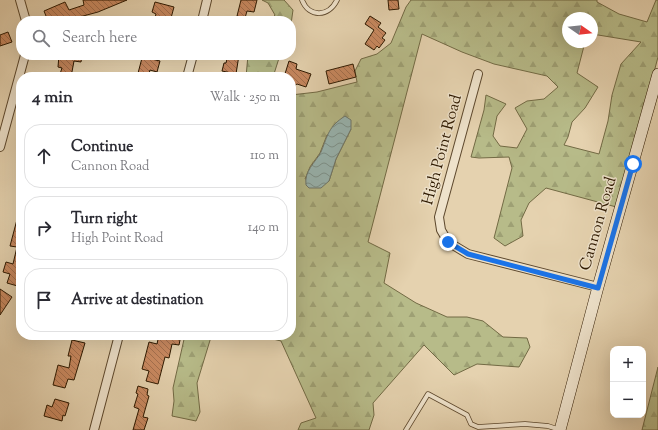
<!DOCTYPE html>
<meta charset="utf-8">
<style>
body{margin:0;font-family:"Sorts Mill Goudy",serif;background:#f7f7f7;color:#2b2b33}
.controls{position:absolute;right:12px;bottom:12px;display:grid;overflow:hidden;border-radius:8px;box-shadow:0 4px 16px #0002}
.controls button{width:36px;height:36px;display:grid;place-items:center;padding:0;border:0;border-bottom:1px solid #e1e1e2;background:#fff;color:#2b2b33;font:20px sans-serif}
.compass{position:absolute;left:562px;top:12px;width:36px;height:36px;border-radius:50%;background:#fff;box-shadow:0 4px 16px #0002;rotate:104deg}
.stop{position:absolute;width:12px;height:12px;margin:-9px;border:3px solid #1a73e8;border-radius:50%;background:#fff}
.stop.end{background:#1a73e8;border-color:#fff;box-shadow:0 1px 4px #0008}
.list{margin:0;padding:0;list-style:none}
h2{display:flex;justify-content:space-between;align-items:center;height:52px;margin:0;padding:0 16px;font-size:17px}
h2 small{font-size:13px;font-weight:400;color:#7c7c81}
.list li{display:grid;grid-template-columns:26px 1fr auto;gap:12px;align-items:center;box-sizing:border-box;height:64px;margin:0 8px 8px;padding:0 8px;border:1px solid #e1e1e2;border-radius:16px}
.list b{display:block;font-size:15px;white-space:nowrap}
.list p{margin:0;font-size:13px;white-space:nowrap;color:#7c7c81}
.list em{font-size:13px;font-style:normal;color:#7c7c81}
.icon{flex:none;width:22px;height:22px;fill:none;stroke:currentColor;stroke-width:2;stroke-linecap:round;stroke-linejoin:round}
.map{position:relative;flex:none;width:658px;height:430px;overflow:hidden}
.search{position:absolute;background:#fff;box-shadow:0 4px 16px #0002;left:16px;top:16px;width:280px;height:44px;display:flex;align-items:center;gap:10px;box-sizing:border-box;padding:0 14px;border-radius:16px;color:#7c7c81;font-size:15px}
.panel{position:absolute;background:#fff;box-shadow:0 4px 16px #0002;left:16px;top:72px;width:280px;height:268px;border-radius:16px}
.map>svg:first-child{display:block}
</style>
<div class="map">
<svg width="658" height="430" viewBox="0 0 658 430">
<defs>
<pattern id="forest-firs" width="22" height="20" patternUnits="userSpaceOnUse"><rect width="22" height="20" fill="#b7bb89"/><path d="M5 1l3.5 6h-7zM16 11l3.5 6h-7z" fill="#9ea074"/></pattern>
<pattern id="water-waves" width="16" height="10" patternUnits="userSpaceOnUse"><rect width="16" height="10" fill="#98b6b3"/><path d="M0 5q4-4 8 0t8 0" fill="none" stroke="#7c938f"/></pattern>
<pattern id="building-back-hatch" width="6" height="6" patternUnits="userSpaceOnUse"><rect width="6" height="6" fill="#c98960"/><path d="M-1 5l2 2M0 0l6 6M5-1l2 2" fill="none" stroke="#a46f4d"/></pattern>
</defs>
<rect width="100%" height="100%" fill="#e5d2af"/>
<filter id="stains"><feTurbulence type="fractalNoise" baseFrequency=".005" numOctaves="4"/><feColorMatrix values="0 0 0 0 .2 0 0 0 0 .09 0 0 0 0 .02 0 0 0 .5 -.17"/></filter>
<radialGradient id="worn" r=".72"><stop offset=".6" stop-color="#630" stop-opacity="0"/><stop offset="1" stop-color="#630" stop-opacity=".3"/></radialGradient>
<g fill="url(#forest-firs)" stroke="#726a44" fill-rule="evenodd">
<path d="M 262,0 L 284,0 L 293,10 L 291,24 L 291,21 L 270,21 L 275,15 L 268,3 Z"/>
<path d="M 411,0 L 597,0 L 597,2 L 619,14 L 647,22 L 656,0 L 658,0 L 658,57 L 630,163 L 620,208 L 546,188 L 529,203 L 521,220 L 523,236 L 505,246 L 494,238 L 512,168 L 509,157 L 479,158 L 471,157 L 484,110 L 486,95 L 506,104 L 497,116 L 493,136 L 500,146 L 517,148 L 527,129 L 515,108 L 527,101 L 544,99 L 558,87 L 547,76 L 494,64 L 462,52 L 422,34 L 368,242 L 390,253 L 384,283 L 416,303 L 447,317 L 467,317 L 483,321 L 503,337 L 527,338 L 530,347 L 519,367 L 477,364 L 454,375 L 424,345 L 373,403 L 374,415 L 369,430 L 298,430 L 301,423 L 316,418 L 281,341 L 257,335 L 291,335 L 291,95 L 317,92 L 357,82 L 355,71 L 361,59 L 377,54 L 391,43 L 406,7 ZM 568,18 L 592,18 L 592,34 L 641,42 L 621,64 L 612,95 L 608,121 L 599,154 L 564,145 L 568,137 L 572,122 L 585,108 L 598,87 L 577,73 L 585,42 L 568,42 ZM 351,129 L 336,159 L 329,181 L 305,179 L 310,167 L 320,153 L 327,135 Z"/>
<path d="M 248,55 L 280,55 L 273,77 L 246,77 Z"/>
<path d="M 185,335 L 210,335 L 211,337 L 197,383 L 200,412 L 196,421 L 172,416 L 174,401 L 173,388 Z"/>
<path d="M 658,367 L 658,430 L 642,430 Z"/>
</g>
<path fill="url(#water-waves)" stroke="#6e776b" d="M 345,116 L 351,120 L 351,129 L 336,159 L 329,181 L 321,188 L 309,188 L 306,185 C 304,171 315,163 321,152 C 328,135 328,127 345,116 Z"/>
<g fill="url(#building-back-hatch)" stroke="#2e1900">
<path d="M 83,0 L 127,0 L 98,12 L 72,19 L 73,21 L 48,21 L 44,11 L 65,2 L 69,10 L 84,5 Z"/>
<path d="M 241,0 L 257,0 L 254,12 L 247,11 L 245,18 L 237,16 Z"/>
<path d="M 388,0 L 398,0 L 399,9 L 389,10 Z"/>
<path d="M 155,2 L 174,7 L 171,18 L 165,17 L 164,21 L 154,21 L 156,14 L 152,12 Z"/>
<path d="M 370,16 L 381,23 L 378,27 L 386,33 L 382,38 L 385,40 L 379,48 L 377,46 L 374,50 L 365,44 L 374,30 L 365,24 Z"/>
<path d="M 8,32 L 12,42 L 0,46 L 0,35 Z"/>
<path d="M 59,55 L 82,55 L 81,62 L 74,61 L 71,77 L 59,77 L 62,68 L 58,67 Z"/>
<path d="M 228,55 L 239,55 L 236,74 L 222,71 L 224,63 L 226,63 Z"/>
<path d="M 142,58 L 147,59 L 147,58 L 160,61 L 157,72 L 150,70 L 148,77 L 137,77 Z"/>
<path d="M 289,61 L 297,64 L 296,69 L 311,74 L 306,87 L 297,84 L 291,88 L 291,77 L 284,77 Z"/>
<path d="M 353,64 L 356,77 L 329,84 L 326,71 Z"/>
<path d="M 19,212 L 21,213 L 21,287 L 7,283 L 10,274 L 3,272 L 6,262 L 13,264 L 17,247 L 10,246 Z"/>
<path d="M 0,289 L 12,297 L 0,315 Z"/>
<path d="M 159,335 L 181,335 L 179,345 L 172,344 L 169,358 L 165,357 L 158,384 L 146,381 L 149,371 L 142,369 L 149,342 L 157,344 Z"/>
<path d="M 72,340 L 85,343 L 74,380 L 68,379 L 65,388 L 53,385 L 58,365 L 69,368 L 71,356 L 68,356 Z"/>
<path d="M 138,386 L 148,389 L 147,395 L 149,396 L 143,417 L 148,418 L 144,430 L 133,430 L 139,409 L 134,407 L 138,394 L 136,393 Z"/>
<path d="M 55,399 L 69,403 L 65,416 L 63,415 L 62,421 L 44,416 L 47,405 L 52,407 Z"/>
</g>
<g fill="none" stroke-linecap="round" stroke-linejoin="round">
<defs>
<g id="service">
<path d="M 302,0 C 309,18 329,17 337,0"/>
<path d="M 406,430 L 428,394 L 467,415 L 471,424 L 478,427 L 525,424 L 548,426 L 560,430"/>
</g>
<g id="minor">
<path d="M 20,0 L 26,21"/>
<path d="M 202,21 L 207,0"/>
<path d="M 478,74 L 439,217 L 441,230 L 448,242 L 468,254 L 598,287"/>
<path d="M 187,77 L 193,55"/>
<path d="M 0,147 L 25,55"/>
<path d="M 94,430 L 119,335"/>
</g>
<path id="secondary" d="M 560,430 L 598,287 L 658,74"/>
</defs>
<use href="#service" stroke="#5c472c" stroke-width="5.5"/>
<use href="#minor" stroke="#5c472c" stroke-width="10"/>
<use href="#secondary" stroke="#2e1900" stroke-width="12"/>
<use href="#service" stroke="#eee2cb" stroke-width="4"/>
<use href="#minor" stroke="#eee2cb" stroke-width="8"/>
<use href="#secondary" stroke="#eee2cb" stroke-width="11"/>
</g>
<g fill="none" stroke-linecap="round" stroke-linejoin="round">
<path stroke="#1a73e8" stroke-width="5" d="M 448,242 L 468,254 L 598,288 L 633,164"/>
</g>
<g text-anchor="middle" dominant-baseline="central" stroke-width="3" stroke-linejoin="round" paint-order="stroke">
<g font-size="16" fill="#2e1900" stroke="#eee2cb">
<text transform="translate(443 150) rotate(-75)">High Point Road</text>
<text transform="translate(599 224) rotate(-74)">Cannon Road</text>
</g>
</g>
<rect width="100%" height="100%" filter="url(#stains)"/>
<rect width="100%" height="100%" fill="url(#worn)"/>
</svg>
<div class="controls">
<button>+</button>
<button>−</button>
</div>
<svg class="compass" viewBox="-18 -18 36 36"><path d="M0-13l5 13h-10z" fill="#e53935"/><path d="M0 13l5-13h-10z" fill="#7c7c81"/></svg>
<div class="stop" style="left:633px;top:164px"></div>
<div class="stop end" style="left:448px;top:242px"></div>
<div class="search"><svg class="icon" aria-label="search" viewBox="0 0 24 24"><circle cx="10" cy="10" r="6"/><path d="M15 15l6 6"/></svg>Search here</div>
<section class="panel">
<h2>4 min<small>Walk · 250 m</small></h2>
<ul class="list">
<li><svg class="icon" aria-label="ahead" viewBox="0 0 24 24"><path d="M12 20V5M6 11l6-6 6 6"/></svg><div><b>Continue</b><p>Cannon Road</p></div><em>110 m</em></li>
<li><svg class="icon" aria-label="right" viewBox="0 0 24 24"><path d="M7 20v-9h11M14 6l5 5-5 5"/></svg><div><b>Turn right</b><p>High Point Road</p></div><em>140 m</em></li>
<li><svg class="icon" aria-label="arrive" viewBox="0 0 24 24"><path d="M6 21V4h12l-3 4 3 4H6"/></svg><div><b>Arrive at destination</b></div></li>
</ul>
</section>
</div>
